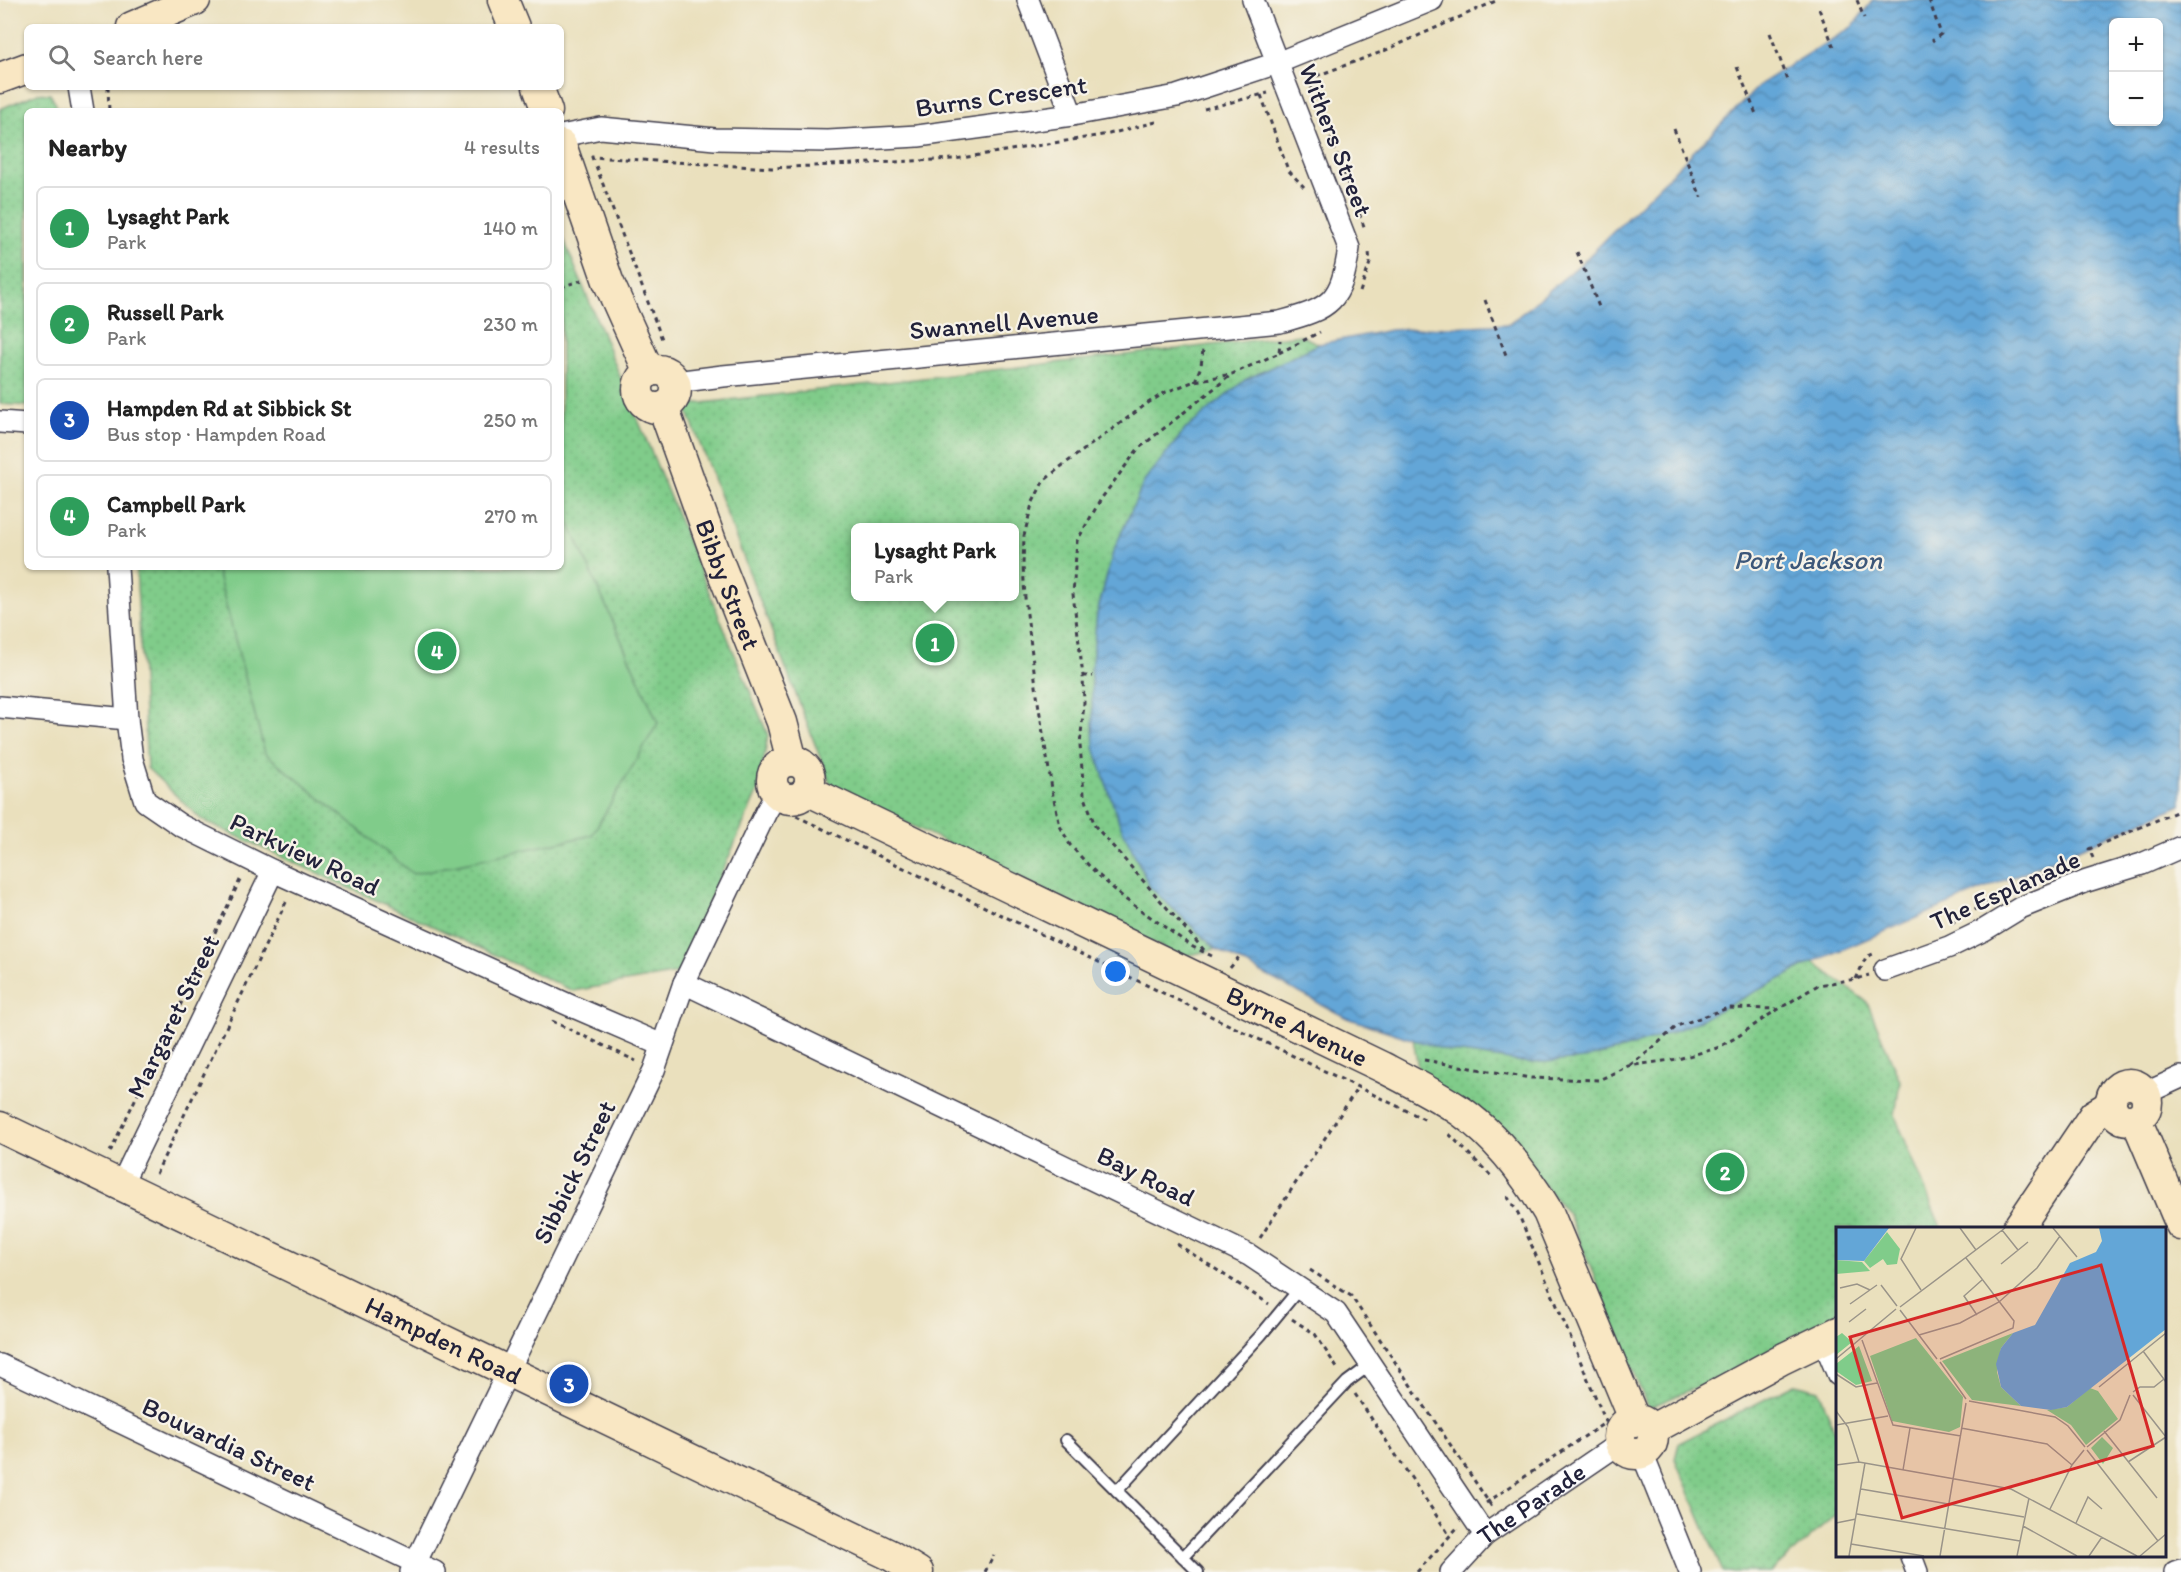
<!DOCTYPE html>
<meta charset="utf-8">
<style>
body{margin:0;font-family:Itim,sans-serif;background:#f2f2f2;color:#222}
.controls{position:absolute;right:18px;top:18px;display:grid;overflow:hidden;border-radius:9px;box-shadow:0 2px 4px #0004}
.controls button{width:54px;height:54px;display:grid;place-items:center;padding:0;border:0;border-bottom:2px solid #e0e0e0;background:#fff;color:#222;font:30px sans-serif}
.you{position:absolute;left:1116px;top:972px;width:21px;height:21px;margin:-15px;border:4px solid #fff;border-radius:50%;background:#1a73e8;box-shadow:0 0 0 9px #1a73e833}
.badge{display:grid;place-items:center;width:39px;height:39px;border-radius:50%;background:#b5179e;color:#fff;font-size:20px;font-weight:700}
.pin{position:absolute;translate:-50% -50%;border:3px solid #fff;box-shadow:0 2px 6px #0006}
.popup{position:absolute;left:851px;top:523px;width:168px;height:78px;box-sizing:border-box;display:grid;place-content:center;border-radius:9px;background:#fff;filter:drop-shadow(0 2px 4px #0005);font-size:20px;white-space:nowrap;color:#767676}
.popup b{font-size:22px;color:#222}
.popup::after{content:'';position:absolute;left:50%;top:100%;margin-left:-12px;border:12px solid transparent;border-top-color:#fff}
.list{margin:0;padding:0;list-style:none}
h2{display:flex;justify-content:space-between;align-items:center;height:78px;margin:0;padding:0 24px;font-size:26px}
h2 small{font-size:20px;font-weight:400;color:#767676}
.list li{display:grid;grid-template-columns:39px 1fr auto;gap:18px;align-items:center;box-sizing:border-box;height:84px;margin:0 12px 12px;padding:0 12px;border:2px solid #e0e0e0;border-radius:9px}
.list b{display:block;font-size:22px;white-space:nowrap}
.list p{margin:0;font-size:20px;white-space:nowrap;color:#767676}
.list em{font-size:20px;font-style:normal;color:#767676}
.icon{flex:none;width:33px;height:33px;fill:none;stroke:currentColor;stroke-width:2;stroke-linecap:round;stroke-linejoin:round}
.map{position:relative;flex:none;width:2181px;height:1572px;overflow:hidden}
.search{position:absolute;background:#fff;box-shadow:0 2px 4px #0004;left:24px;top:24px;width:540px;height:66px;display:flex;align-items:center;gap:15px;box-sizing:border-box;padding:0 21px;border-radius:9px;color:#767676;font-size:22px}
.panel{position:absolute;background:#fff;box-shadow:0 2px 4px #0004;left:24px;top:108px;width:540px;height:462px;border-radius:9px}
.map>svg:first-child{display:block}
</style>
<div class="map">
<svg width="2181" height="1572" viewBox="0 0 2181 1572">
<defs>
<pattern id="park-dots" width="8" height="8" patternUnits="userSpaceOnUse" patternTransform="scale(1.5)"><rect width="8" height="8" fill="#80cc8a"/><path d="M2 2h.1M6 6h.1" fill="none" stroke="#6eaf78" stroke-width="1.8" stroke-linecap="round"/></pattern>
<pattern id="water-waves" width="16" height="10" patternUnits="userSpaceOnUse" patternTransform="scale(1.5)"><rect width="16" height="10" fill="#63a6d7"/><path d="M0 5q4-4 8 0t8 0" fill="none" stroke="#5187b0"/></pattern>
</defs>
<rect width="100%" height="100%" fill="#f7f3e8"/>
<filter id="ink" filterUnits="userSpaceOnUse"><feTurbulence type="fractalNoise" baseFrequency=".0167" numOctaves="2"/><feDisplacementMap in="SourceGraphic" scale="12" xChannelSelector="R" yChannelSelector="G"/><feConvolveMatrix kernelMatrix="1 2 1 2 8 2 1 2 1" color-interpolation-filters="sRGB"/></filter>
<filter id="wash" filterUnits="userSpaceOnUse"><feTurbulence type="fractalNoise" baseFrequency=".008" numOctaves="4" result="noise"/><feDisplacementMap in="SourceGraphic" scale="24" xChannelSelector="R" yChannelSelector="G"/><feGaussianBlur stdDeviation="1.35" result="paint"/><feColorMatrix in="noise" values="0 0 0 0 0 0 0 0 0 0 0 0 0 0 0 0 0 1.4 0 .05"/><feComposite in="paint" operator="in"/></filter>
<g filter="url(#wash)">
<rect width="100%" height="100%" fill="#eae0bd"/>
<g fill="url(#park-dots)" stroke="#517762" stroke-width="1.5" fill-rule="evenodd">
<path d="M 38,93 L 50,94 L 56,104 L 57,111 L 27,111 L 27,406 L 0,404 L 0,109 Z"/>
<path d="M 561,233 L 768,735 L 759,788 L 678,973 L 573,991 L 202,820 L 147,768 L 136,567 L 561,567 Z"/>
<path d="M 1300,335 L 1319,344 L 1245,380 L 1185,430 L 1144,482 L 1113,552 L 1097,614 L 1091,672 L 1094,747 L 1119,822 L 1150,887 L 1216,949 L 1181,957 L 831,786 L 685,405 ZM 856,528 L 1014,528 L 1014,596 L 856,596 Z"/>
<path d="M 1813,962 L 1867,1002 L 1900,1081 L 1895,1116 L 1941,1228 L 1838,1228 L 1837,1328 L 1648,1408 L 1569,1215 L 1495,1128 L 1419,1074 L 1413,1039 L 1448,1051 L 1530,1063 L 1584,1059 L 1626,1048 L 1692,1024 Z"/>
<path d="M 1795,1384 L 1819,1390 L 1837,1437 L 1837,1514 L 1771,1572 L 1723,1572 L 1675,1459 L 1679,1443 Z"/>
</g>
<path fill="#80cc8a" stroke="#517762" stroke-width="1.5" d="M 561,505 L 658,723 L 592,835 L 413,874 L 265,753 L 216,567 L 561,567 Z"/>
<path fill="url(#water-waves)" stroke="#426489" stroke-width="1.5" fill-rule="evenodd" d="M 1873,0 L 2181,0 L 2181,805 L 1813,962 L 1692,1024 L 1667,1034 L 1626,1048 L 1584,1059 L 1530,1063 L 1448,1051 L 1347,1018 L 1216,949 L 1150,887 L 1119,822 L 1094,747 L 1091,672 L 1097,614 L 1113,552 L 1144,482 L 1185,430 L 1245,380 L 1319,344 L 1391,330 L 1509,324 L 1583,262 L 1763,82 L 1852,27 ZM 2114,22 L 2158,22 L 2158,122 L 2114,122 Z"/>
</g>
<g filter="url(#ink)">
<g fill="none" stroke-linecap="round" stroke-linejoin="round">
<defs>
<g id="lane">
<path d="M 1066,1440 L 1198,1572"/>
<path d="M 1117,1491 L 1261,1335 L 1299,1289"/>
<path d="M 1183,1557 L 1347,1382 L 1370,1365"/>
</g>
<g id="street">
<path d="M 1028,0 L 1072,115"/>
<path d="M 79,87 L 83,111"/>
<path d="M 561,136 L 601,128 L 715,139 L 828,141 L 918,136 L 1072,115 L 1177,96 L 1277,63 L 1432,0"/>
<path d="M 675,382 L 723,376 L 1280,322 C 1332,308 1341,302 1349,248 L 1253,0"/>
<path d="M 0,422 L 27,424"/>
<path d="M 117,567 L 127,719 L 132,759 L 145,801 L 180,825 L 273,871 L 569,1005 L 662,1045"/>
<path d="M 0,707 L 127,719"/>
<path d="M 1885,970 L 1949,947 L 1984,930 L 2020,908 L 2087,881 L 2142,864 L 2181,847"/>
<path d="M 684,983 L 1249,1255 L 1336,1313 L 1485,1535"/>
<path d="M 2144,1094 L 2181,1077"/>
<path d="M 121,1185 L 273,871"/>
<path d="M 1823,1339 L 1838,1375"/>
<path d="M 0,1365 L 435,1572"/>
<path d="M 1642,1453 L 1690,1572"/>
<path d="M 1911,1556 L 1917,1572"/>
<path d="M 411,1572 L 654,1070 L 684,983 L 766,812 L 777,793"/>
<path id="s1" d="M 1451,1572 L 1485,1535 L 1620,1443"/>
<path d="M 2175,1572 L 2181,1570"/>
</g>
<g id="secondary">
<path d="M 503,0 L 514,27"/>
<path d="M 132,27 L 195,0"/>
<path d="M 0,78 L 27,68"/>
<path d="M 538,87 L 547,111"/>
<path d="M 561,145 L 608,281 L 649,372"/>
<circle cx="657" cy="389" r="19"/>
<path id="s2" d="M 663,407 L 717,558 L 782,722 L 792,761"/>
<circle cx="791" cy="780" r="19"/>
<path id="s3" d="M 807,790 L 1382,1067 C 1409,1081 1437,1095 1462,1112 C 1498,1138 1526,1175 1548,1212 L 1635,1421"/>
<circle cx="2129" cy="1102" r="18"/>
<path d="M 2136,1119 L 2181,1225"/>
<path id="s4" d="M 0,1127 L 890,1555 L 918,1572"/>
<path d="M 2018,1228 L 2094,1115 L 2104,1109 L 2112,1108"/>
<circle cx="1636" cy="1437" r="17"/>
<path d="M 1651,1430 L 1780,1360 L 1838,1332"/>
</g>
</defs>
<use href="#lane" stroke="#403e4e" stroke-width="14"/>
<use href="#street" stroke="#403e4e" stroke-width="24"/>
<use href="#secondary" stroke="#403e4e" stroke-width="33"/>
<g stroke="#403e4e" stroke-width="3" stroke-dasharray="4.5 4.5" stroke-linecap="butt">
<path d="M 1857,0 L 1864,18"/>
<path d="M 1929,0 L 1941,34 L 1932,41"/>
<path d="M 1819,9 L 1835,50"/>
<path d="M 1770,33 L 1789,83"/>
<path d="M 1737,67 L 1756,114"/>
<path d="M 1308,79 L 1365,229"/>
<path d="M 1308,79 L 1384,51 L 1498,0"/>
<path d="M 108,87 L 109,111"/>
<path d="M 1261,95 L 1288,170 L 1304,187"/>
<path d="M 1204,109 L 1268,93"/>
<path d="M 1674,129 L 1701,197"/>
<path d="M 593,160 L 592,157 L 771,168 L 955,159 L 1109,134 L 1160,121"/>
<path d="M 596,166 L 662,339"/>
<path d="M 1577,252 L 1599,307"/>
<path d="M 561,287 L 582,280"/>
<path d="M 1360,292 L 1370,263 L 1369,252"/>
<path d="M 1485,300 L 1506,355"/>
<path d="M 1279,353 L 1320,332"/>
<path d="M 625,380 L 629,402 L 640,418"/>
<path d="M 1195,381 L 1201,366 L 1203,350"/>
<path d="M 1083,676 L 1093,676"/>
<path d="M 788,812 L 1426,1120"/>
<path d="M 2093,858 L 2089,849 L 2181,810"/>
<path d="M 2031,881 L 2066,866"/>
<path d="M 1951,923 L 1993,900"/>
<path d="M 1204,950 L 1095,826 L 1084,794 L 1080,745 L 1084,703 L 1083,676 L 1073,594 L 1077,541 L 1101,499 L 1138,449 L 1231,375"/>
<path d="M 1212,956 L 1193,947 L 1125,899 L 1092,869 L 1070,845 L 1060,826 L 1053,795 L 1038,702 L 1025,598 L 1023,565 L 1024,536 L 1032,504 L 1043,482 L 1059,468 L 1148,403 L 1166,392 L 1195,381 L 1232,374 L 1279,353 L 1280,340"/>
<path d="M 1230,968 L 1239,957"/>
<path d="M 1856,979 L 1866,957 L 1873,954"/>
<path d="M 552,1021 L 636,1061"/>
<path d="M 1424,1060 L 1531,1078 L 1599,1080 L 1628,1066 L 1678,1059 L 1717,1048 L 1737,1037 L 1769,1015 L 1818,985 L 1856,979 L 1869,975"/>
<path d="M 1630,1065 L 1648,1052 L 1677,1026 L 1728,1008 L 1777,1009"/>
<path d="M 1449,1134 L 1493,1178"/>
<path d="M 110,1152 L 242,876"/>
<path d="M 156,1174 L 288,898"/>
<path d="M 1260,1238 L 1358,1087"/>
<path d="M 1177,1244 L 1269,1304"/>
<path d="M 1310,1270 L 1351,1296 L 1492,1507"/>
<path d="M 1292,1319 L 1315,1334 L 1339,1371"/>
<path d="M 1355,1394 L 1450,1536"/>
<path d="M 1486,1503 L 1606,1422 L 1518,1213 L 1505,1193"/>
<path d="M 985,1572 L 994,1555"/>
<path d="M 1417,1572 L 1457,1528"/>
</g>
<use href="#lane" stroke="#fff" stroke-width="10"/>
<use href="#street" stroke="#fff" stroke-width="21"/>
<use href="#secondary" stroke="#f9e7c3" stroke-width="30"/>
</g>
</g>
<g text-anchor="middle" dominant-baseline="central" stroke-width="4.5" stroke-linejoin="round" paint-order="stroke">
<g font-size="26" fill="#22223b" stroke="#f7f3e8">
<text transform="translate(1001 96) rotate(-8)">Burns Crescent</text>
<text transform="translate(1336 140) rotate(69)">Withers Street</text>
<text transform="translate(1004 322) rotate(-5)">Swannell Avenue</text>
<text stroke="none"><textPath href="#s2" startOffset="189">Bibby Street</textPath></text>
<text transform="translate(305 854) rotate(25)">Parkview Road</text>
<text transform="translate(2005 890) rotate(-24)">The Esplanade</text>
<text transform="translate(173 1016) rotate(-64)">Margaret Street</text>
<text stroke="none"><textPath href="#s3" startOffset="544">Byrne Avenue</textPath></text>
<text transform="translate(574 1172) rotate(-64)">Sibbick Street</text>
<text transform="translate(1146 1176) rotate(26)">Bay Road</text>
<text stroke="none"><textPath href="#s4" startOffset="492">Hampden Road</textPath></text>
<text transform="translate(229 1444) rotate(25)">Bouvardia Street</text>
<text stroke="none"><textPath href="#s1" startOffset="106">The Parade</textPath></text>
</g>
<g font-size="27" font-style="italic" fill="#3c5779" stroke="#f7f3e8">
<text x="1808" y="559">Port Jackson</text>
</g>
</g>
<g transform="translate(1836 1227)">
<rect width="330" height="330" fill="#eae0bd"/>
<path d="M 51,5 L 64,22 L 61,37 L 51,38 L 47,32 L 34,41 L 28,34 ZM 0,33 L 26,35 L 34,44 L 0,47 ZM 6,106 L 16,115 L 0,128 L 0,110 ZM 177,106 L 165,121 L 161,145 L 165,160 L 185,179 L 136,173 L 106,134 ZM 80,111 L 127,170 L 124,200 L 113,205 L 56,194 L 34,129 ZM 23,119 L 36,154 L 20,158 L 0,144 L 0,137 ZM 254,161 L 262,164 L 282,192 L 250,218 L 235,198 L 211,183 L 231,180 ZM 266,210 L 277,221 L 267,237 L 255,221 Z" fill="#80cc8a"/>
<path d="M 74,124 L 114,172 L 110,187 L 90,197 L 69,188 L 44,142 L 58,129 Z" fill="#80cc8a"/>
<path d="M 0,1 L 53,1 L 28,34 L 0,33 ZM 263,1 L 330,1 L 330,102 L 231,180 L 215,183 L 185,179 L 165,160 L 160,137 L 165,121 L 177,106 L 199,98 L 234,36 L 260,25 L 266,14 Z" fill="#63a6d7"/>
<path fill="none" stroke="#9a9489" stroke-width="1.5" d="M 80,1 L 65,32 L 85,63M 124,1 L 140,23M 217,1 L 241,30M 166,3 L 182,23M 165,37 L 192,15M 45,58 L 61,79M 4,61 L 21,57 L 34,63M 14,77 L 41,58M 64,80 L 169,1M 64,83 L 101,132M 141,88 L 128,69 L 146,53M 13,95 L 30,82M 83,108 L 124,96 L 163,75 L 201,41 L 224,9M 26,113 L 57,198 L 125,209M 307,124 L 330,155M 0,132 L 60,82M 104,132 L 177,101 L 178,94 L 130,31M 104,135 L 130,172M 0,147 L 20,160 L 41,156M 263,160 L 330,106M 297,165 L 304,160 L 318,160 L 328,152M 297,168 L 330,210M 133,174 L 219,190 L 232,199 L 249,220M 0,184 L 12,200 L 23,235M 0,198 L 52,189M 125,201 L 211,217 L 236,238M 268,204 L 321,271M 251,220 L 284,193 L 294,168M 251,223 L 322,314M 292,235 L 330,210M 0,238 L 23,235 L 175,262 L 301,329M 67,243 L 74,201M 25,262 L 188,290M 214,282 L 236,238 L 248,223M 21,287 L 184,314M 0,296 L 20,292M 240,296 L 252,270 L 266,282M 187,299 L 241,329M 15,317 L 88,329M 13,329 L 29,236M 104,329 L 130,176M 181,329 L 193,271M 253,329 L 266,310M 304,329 L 330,307"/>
<path fill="#d62828" fill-opacity="0.15" stroke="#d62828" stroke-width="3" d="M 265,38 L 317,219 L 66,291 L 14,110 Z"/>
<rect width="330" height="330" fill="none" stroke="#22223b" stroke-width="3"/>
</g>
</svg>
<div class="controls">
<button>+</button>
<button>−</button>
</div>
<div class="you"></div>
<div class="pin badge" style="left:935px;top:643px;background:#2e9e5b">1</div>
<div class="popup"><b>Lysaght Park</b>Park</div>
<div class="pin badge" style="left:1725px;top:1172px;background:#2e9e5b">2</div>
<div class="pin badge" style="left:569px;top:1384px;background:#1a4fb4">3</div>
<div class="pin badge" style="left:437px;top:651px;background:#2e9e5b">4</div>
<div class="search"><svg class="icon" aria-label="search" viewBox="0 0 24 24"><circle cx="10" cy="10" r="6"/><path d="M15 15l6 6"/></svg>Search here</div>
<section class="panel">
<h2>Nearby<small>4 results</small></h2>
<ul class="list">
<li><span class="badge" style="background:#2e9e5b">1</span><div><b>Lysaght Park</b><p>Park</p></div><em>140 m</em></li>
<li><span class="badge" style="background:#2e9e5b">2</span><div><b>Russell Park</b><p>Park</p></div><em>230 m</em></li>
<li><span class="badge" style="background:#1a4fb4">3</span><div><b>Hampden Rd at Sibbick St</b><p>Bus stop · Hampden Road</p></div><em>250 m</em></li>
<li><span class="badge" style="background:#2e9e5b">4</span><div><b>Campbell Park</b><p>Park</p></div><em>270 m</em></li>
</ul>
</section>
</div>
